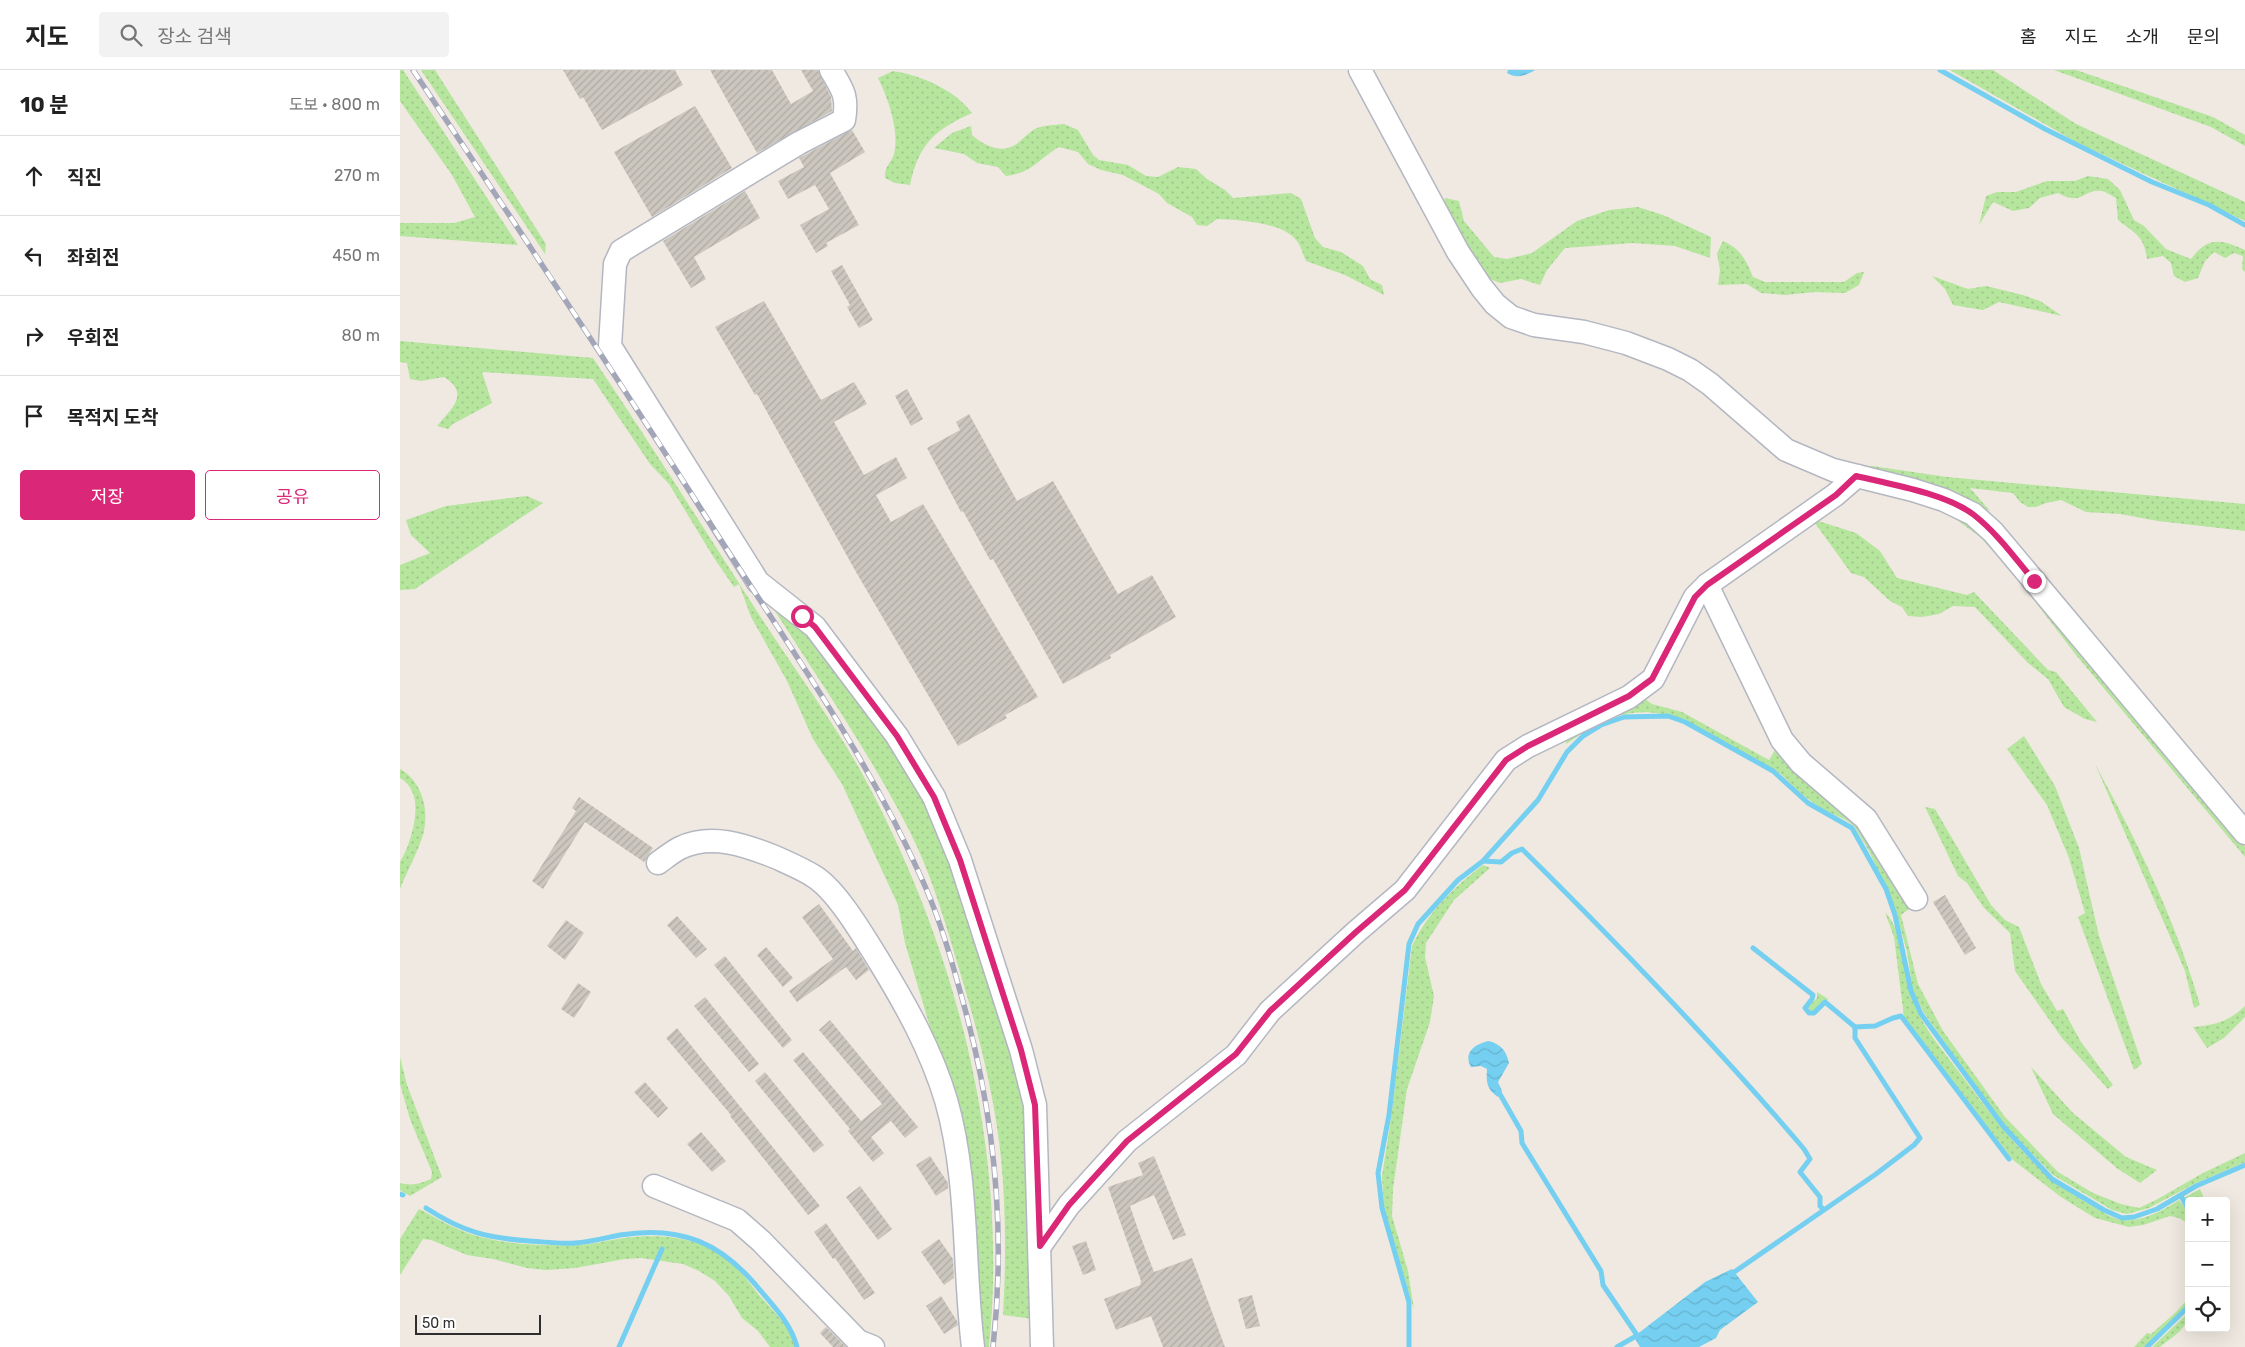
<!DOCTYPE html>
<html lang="ko">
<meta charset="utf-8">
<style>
body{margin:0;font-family:Rubik,"Noto Sans KR",sans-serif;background:#f2f2f2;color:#222}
.controls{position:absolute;right:15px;bottom:15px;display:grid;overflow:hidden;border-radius:5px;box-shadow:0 5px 20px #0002}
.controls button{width:45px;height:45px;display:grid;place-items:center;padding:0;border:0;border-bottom:1px solid #e0e0e0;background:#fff;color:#222;font:25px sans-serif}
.scale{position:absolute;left:15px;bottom:12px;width:126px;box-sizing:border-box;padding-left:5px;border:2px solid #2e2e2e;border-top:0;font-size:14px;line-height:18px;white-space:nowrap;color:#2e2e2e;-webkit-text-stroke:4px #fff;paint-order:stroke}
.stop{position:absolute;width:15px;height:15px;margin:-11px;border:4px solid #db2777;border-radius:50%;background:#fff}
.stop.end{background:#db2777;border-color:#fff;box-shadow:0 1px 5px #0008}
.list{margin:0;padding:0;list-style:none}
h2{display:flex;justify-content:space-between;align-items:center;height:65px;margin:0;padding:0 20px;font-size:21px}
h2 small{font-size:16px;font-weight:400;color:#767676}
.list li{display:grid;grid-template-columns:32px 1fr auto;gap:15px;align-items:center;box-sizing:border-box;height:80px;padding:0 20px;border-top:1px solid #e0e0e0}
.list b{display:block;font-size:19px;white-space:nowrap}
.list em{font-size:16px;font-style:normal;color:#767676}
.actions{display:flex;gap:10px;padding:15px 20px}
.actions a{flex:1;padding:11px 0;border:1px solid #db2777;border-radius:5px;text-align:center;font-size:18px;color:#db2777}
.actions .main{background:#db2777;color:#fff}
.icon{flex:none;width:28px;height:28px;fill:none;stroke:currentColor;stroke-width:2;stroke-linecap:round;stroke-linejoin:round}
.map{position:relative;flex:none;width:1845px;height:1277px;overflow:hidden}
header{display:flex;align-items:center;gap:30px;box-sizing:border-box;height:70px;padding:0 25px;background:#fff;border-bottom:1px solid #e0e0e0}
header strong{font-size:24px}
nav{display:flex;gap:28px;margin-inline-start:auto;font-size:18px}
.search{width:350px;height:45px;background:#f2f2f2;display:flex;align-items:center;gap:12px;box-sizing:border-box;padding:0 18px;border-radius:5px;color:#767676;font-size:19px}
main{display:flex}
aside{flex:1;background:#fff}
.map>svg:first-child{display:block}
</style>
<header>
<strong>지도</strong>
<div class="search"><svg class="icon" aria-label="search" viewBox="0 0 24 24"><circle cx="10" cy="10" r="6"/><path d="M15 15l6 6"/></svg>장소 검색</div>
<nav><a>홈</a><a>지도</a><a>소개</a><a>문의</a></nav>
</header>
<main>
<aside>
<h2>10 분<small>도보 · 800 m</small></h2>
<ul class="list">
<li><svg class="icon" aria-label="ahead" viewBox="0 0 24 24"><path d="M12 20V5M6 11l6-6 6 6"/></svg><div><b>직진</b></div><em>270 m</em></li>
<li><svg class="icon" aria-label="left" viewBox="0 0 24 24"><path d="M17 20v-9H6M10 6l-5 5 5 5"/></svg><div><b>좌회전</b></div><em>450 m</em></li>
<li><svg class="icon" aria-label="right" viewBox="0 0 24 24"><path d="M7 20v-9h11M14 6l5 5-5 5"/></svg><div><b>우회전</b></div><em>80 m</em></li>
<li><svg class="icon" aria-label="arrive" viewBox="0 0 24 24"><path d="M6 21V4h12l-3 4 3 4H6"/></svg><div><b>목적지 도착</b></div></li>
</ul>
<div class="actions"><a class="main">저장</a><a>공유</a></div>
</aside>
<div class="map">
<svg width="1845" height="1277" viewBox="0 0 1845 1277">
<defs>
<pattern id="grass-dots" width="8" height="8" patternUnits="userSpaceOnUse" patternTransform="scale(1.25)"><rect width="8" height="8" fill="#b6e59e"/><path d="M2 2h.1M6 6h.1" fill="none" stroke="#9dc588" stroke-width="1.8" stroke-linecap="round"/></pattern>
<pattern id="water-waves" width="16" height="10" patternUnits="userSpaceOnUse" patternTransform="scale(1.25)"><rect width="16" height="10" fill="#75cff0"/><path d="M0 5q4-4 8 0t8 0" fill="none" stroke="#66b2ce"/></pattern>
<pattern id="building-hatch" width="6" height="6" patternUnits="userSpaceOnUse" patternTransform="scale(1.25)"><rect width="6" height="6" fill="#cbc7bf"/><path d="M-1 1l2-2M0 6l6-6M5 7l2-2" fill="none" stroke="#afaba4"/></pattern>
</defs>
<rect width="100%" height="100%" fill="#efe9e1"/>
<g fill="url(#grass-dots)">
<path d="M 0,0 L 3,0 L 118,175 L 0,166 L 0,153 L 54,153 L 75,147 L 52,105 L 0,31 Z"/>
<path d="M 21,0 L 35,0 L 146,174 L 145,184 Z"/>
<path d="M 1550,0 L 1593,0 L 1676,54 L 1845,132 L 1845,151 L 1678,73 Z"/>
<path d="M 1654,0 L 1676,0 L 1813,47 L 1845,65 L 1845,76 L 1811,57 Z"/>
<path d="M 493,1 C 521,5 555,20 572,43 C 534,60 519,74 510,115 L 495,113 L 485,108 C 484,96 491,94 494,84 C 500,62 488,28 478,8 Z"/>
<path d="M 664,54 L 678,60 L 693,85 L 699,90 L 728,95 L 746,106 L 758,107 L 778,97 L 796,99 L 807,109 L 825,120 L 833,128 L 891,123 L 901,129 L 915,168 L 923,177 L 941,182 L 963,196 L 970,209 L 982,215 L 984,225 L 945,205 L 906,191 C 903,185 901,175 896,170 C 882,152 838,150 817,149 L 807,156 L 797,155 L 792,147 L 767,133 L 759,124 L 723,105 L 701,100 L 688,94 L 678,82 L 659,77 C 637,90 634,102 606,106 L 598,97 L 577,93 L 564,84 L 534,78 L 552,63 L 571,56 L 572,65 C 584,76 603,85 618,73 C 624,68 630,61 637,58 C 645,55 656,55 664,54 Z"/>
<path d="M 1688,106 L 1708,109 L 1720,120 L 1734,150 L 1744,156 L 1766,179 L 1791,189 C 1808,166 1821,169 1845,180 L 1845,202 L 1842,199 L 1843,186 L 1834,183 L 1825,188 L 1814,182 L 1805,191 L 1798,208 L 1785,212 L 1774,206 L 1771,193 L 1763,186 L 1747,189 C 1744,166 1736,164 1718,150 L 1716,128 C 1712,126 1707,122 1702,121 C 1683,118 1683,137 1658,123 L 1640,128 L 1629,138 L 1613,141 L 1593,132 L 1579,155 L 1586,126 L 1597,122 L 1616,122 L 1647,111 L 1675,111 Z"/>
<path d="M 1045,128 L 1059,131 L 1064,151 L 1094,187 L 1107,189 L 1132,183 L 1177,151 L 1209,140 L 1238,137 L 1263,145 L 1311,167 L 1310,188 L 1275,176 L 1233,173 L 1165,178 L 1147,200 L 1140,215 L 1121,209 L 1100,213 L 1083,206 L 1043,136 Z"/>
<path d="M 1323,171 C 1341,179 1346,190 1353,207 L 1365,212 L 1444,212 L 1457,203 L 1464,202 L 1459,215 L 1445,223 L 1415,222 L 1385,225 L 1361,223 L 1347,214 L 1318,215 L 1320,200 L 1317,183 Z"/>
<path d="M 1532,206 L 1568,219 L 1586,216 L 1623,225 L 1640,231 L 1662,246 L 1599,232 L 1583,240 L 1553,235 L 1545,219 Z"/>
<path d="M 0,271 L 193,288 C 250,373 304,459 360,546 C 394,599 434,652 464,707 C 557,880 609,1080 589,1277 L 578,1277 L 531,960 L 505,873 L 498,835 L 442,714 L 413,669 L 387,611 L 351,547 L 339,514 L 334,517 L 314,488 L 269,414 L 250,394 L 193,309 L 82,302 L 92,333 L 53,354 L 48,359 L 37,356 C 51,339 71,324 44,307 L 21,311 L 10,309 L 7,293 L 0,292 Z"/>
<path d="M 1450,396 L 1472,396 L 1547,407 L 1845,434 L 1845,461 L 1758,451 L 1720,444 L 1686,442 L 1661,430 L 1646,433 L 1636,437 L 1628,437 L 1620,432 L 1613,423 L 1570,418 L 1590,441 L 1553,423 Z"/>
<path d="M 127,426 L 143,433 L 15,519 L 0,520 L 0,495 L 30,483 L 11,465 L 6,450 L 46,436 Z"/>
<path d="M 1553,447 L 1573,455 L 1845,777 L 1845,787 L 1676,585 L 1610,499 L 1580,467 Z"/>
<path d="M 1412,449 L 1456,463 L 1480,481 L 1497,508 L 1567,525 L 1574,522 L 1648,600 L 1656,602 L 1697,652 L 1685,649 L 1664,637 L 1648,609 L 1628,593 L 1575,537 L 1553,536 L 1539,544 L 1522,547 L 1508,546 L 1502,537 L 1490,531 L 1464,507 L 1451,503 Z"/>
<path d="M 361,519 L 401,550 L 531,730 L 632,1036 L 633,1249 L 603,1245 C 606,1193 606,1141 601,1088 C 594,1020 576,954 556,889 C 543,845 530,801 509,760 C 466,676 411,599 361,519 Z"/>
<path d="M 1242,627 L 1252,634 L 1282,642 L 1369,690 L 1379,674 L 1445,737 L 1513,836 L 1501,845 L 1518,914 L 1543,961 L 1605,1047 L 1658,1102 L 1693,1123 L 1721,1134 L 1739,1138 L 1756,1130 L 1803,1103 L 1845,1083 L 1845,1092 L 1792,1115 L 1749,1138 L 1727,1144 L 1712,1140 L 1653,1105 L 1603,1054 L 1524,943 L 1513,922 L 1507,882 L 1495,839 L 1470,783 L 1454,756 L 1446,750 L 1422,739 L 1400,723 L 1381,704 L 1286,650 C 1234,633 1209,645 1166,674 L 1167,660 Z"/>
<path d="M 1624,666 L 1655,716 L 1679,778 L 1699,866 L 1742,994 L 1734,1000 L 1678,847 L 1685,843 L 1669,788 L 1647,735 L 1607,679 Z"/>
<path d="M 1695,694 C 1737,771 1776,851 1800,935 L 1794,938 L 1785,901 Z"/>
<path d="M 0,699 C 22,711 30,741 23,765 C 17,784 7,801 0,819 C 0,811 0,800 0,792 C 2,788 5,783 7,778 C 15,757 24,722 0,708 Z"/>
<path d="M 1525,737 L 1535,739 L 1591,835 L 1605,850 L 1619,857 L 1641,914 L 1657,941 L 1663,939 L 1681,972 L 1713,1015 L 1708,1019 L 1662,968 L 1615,901 L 1610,863 L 1584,838 L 1567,813 L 1558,806 Z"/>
<path d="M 1083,795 L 1090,798 L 1054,830 L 1026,873 L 1025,887 L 1034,926 L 1030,952 L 1007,1019 L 993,1119 L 992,1146 L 1008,1201 L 1014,1240 L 984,1139 L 982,1106 L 991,1048 L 1012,876 C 1028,842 1053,818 1083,795 Z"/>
<path d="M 1485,842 C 1508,867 1502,913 1519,945 C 1530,966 1548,987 1562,1006 C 1603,1060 1635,1106 1696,1138 C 1704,1143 1713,1149 1723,1150 C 1742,1152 1764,1140 1779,1130 L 1789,1143 L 1789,1154 L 1779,1148 L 1770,1146 L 1743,1155 L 1729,1157 L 1695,1148 L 1661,1127 L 1613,1090 L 1504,947 L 1494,867 Z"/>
<path d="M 1417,922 L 1428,929 L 1414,941 L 1410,941 L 1408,937 L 1417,928 Z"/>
<path d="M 1845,936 L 1845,947 L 1824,968 L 1807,978 L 1793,957 C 1815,955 1828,952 1845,936 Z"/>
<path d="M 0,987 L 7,1015 L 42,1107 L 10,1126 L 0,1120 L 0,1113 C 13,1116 19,1114 31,1109 L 32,1102 L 10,1049 L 0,1014 Z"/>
<path d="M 1631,997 L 1673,1043 L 1726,1087 L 1757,1100 L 1740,1113 L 1718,1099 L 1653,1044 Z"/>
<path d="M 1800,1119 L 1805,1131 L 1789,1131 L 1789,1134 L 1784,1128 Z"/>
<path d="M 19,1139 C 39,1149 59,1162 81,1167 C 111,1175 145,1176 176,1175 C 192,1175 208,1170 224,1168 C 262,1163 307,1167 335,1196 C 344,1205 351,1215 359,1225 C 373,1241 390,1256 396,1277 L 370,1277 L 358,1261 L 342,1248 L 329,1226 L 315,1211 L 299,1201 L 283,1194 L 241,1188 L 225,1189 L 175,1198 L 146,1200 L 127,1198 L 93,1189 L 67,1185 L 31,1170 L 23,1169 L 0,1205 L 0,1169 Z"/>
<path d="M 1789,1228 L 1789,1234 L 1745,1277 L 1734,1277 L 1747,1263 L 1751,1264 L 1775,1243 Z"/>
<path d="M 1789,1242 C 1789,1258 1771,1268 1760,1277 L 1752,1277 Z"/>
</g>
<g fill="url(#water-waves)">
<path d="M 1108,0 L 1135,0 C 1125,6 1117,9 1107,3 Z"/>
<path d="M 1089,971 C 1102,975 1106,981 1109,993 L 1098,1012 L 1102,1021 L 1098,1027 C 1087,1019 1086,1013 1087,999 L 1081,996 L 1071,997 C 1063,982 1075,974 1089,971 Z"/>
<path d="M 1332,1199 L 1358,1232 L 1320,1260 L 1316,1268 L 1299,1277 L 1240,1277 L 1234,1267 L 1240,1262 L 1305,1212 Z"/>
</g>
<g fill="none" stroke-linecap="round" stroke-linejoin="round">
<g stroke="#75cff0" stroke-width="5">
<path d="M 1540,0 L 1645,59 L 1752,112 L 1809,135 L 1845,155"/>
<path d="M 1083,791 L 1101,792 L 1112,783 L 1122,779 C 1220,876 1315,974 1404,1079 L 1410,1089 L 1400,1102 L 1420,1127 L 1420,1136 L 1423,1139"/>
<path d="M 1353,878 L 1413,925 L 1412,929 L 1405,938 L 1409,943 L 1414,943 L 1425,932 L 1455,957"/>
<path d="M 1097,1019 L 1121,1061 L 1122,1073 L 1201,1201 L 1203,1215 L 1245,1277"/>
<path d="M 0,1124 L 3,1125"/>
<path d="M 1781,1126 L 1789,1140"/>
<path d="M 26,1138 C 63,1162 87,1168 130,1171 C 145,1172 160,1174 175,1173 C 190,1172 205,1168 220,1165 C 281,1155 322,1173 360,1220 C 375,1238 391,1254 397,1277"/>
<path d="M 1330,1205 L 1476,1104 L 1514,1075 L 1520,1068 L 1455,968 L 1455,957 L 1475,956 L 1493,948 L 1501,946 L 1609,1089"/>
<path d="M 219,1277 L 262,1179"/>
<path d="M 1009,1277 L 1009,1232 L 982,1138 L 978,1103 L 989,1045 L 1009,874 L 1018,854 L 1058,810 L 1083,791 L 1138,730 L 1167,682 L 1183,666 L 1201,655 L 1224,647 L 1268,646 L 1285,652 L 1373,701 L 1408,733 L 1452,758 L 1486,819 L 1495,845 L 1511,921 L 1521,944 L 1603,1056 L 1652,1109 L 1704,1140 L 1722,1148 L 1734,1147 L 1757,1139 L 1796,1116 L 1845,1095"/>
<path d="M 1217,1277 L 1238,1265"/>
<path d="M 1747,1277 L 1789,1236"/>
</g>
</g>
<g fill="url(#building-hatch)">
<path d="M 163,0 L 275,0 L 283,15 L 202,60 L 183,27 L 180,29 Z"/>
<path d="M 310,0 L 372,0 L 391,34 L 413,21 L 401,0 L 418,0 L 431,27 L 432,41 L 357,83 Z"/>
<path d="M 295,36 L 332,98 L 252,147 L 214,82 Z"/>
<path d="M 452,60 L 465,82 L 430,103 L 459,155 L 426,173 L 428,176 L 416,183 L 400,155 L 429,139 L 415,115 L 388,129 L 378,111 L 404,97 L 399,88 Z"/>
<path d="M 345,121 L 360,148 L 294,187 L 306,209 L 291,218 L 263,171 Z"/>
<path d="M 442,195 L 473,250 L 459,258 L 447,237 L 450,235 L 431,201 Z"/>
<path d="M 364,231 L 421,330 L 454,312 L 467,334 L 434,352 L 464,405 L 496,387 L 507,408 L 476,425 L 491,452 L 523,434 L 638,627 L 605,645 L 607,648 L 558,676 L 456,502 L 357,324 L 355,325 L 315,257 Z"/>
<path d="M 507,319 L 523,349 L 511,356 L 495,326 Z"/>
<path d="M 569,344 L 617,431 L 653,411 L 718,524 L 752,505 L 776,547 L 710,585 L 711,588 L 663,614 L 593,489 L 590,490 L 563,441 L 561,442 L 527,378 L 560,360 L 556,352 Z"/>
<path d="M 179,727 L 253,778 L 244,792 L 185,752 L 143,819 L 132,811 L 176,741 L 172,738 Z"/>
<path d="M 1545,825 L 1576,878 L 1565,885 L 1533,832 Z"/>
<path d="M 419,834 L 453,881 L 456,878 L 469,900 L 456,910 L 446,897 L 397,932 L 389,921 L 433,889 L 402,847 Z"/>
<path d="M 277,846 L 307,879 L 296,888 L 267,855 Z"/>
<path d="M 166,850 L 184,863 L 165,890 L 147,876 Z"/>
<path d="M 366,877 L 393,908 L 383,917 L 357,885 Z"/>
<path d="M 325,886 L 392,970 L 383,978 L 314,895 Z"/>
<path d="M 178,913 L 191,922 L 174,948 L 161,939 Z"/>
<path d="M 305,927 L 359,994 L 349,1002 L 294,936 Z"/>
<path d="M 430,950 L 518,1057 L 505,1068 L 491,1051 L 471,1067 L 484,1083 L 473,1092 L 448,1061 L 450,1059 L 393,990 L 403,982 L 461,1051 L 482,1034 L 419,960 Z"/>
<path d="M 277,958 L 420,1136 L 408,1145 L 330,1046 L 331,1045 L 266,968 Z"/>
<path d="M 365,1002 L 424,1075 L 414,1083 L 355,1011 Z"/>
<path d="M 245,1012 L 268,1038 L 258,1048 L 234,1022 Z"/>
<path d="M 301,1062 L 326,1091 L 312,1102 L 287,1074 Z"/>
<path d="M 530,1086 L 548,1113 L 548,1118 L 536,1126 L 516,1095 Z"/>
<path d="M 754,1086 L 786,1165 L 773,1170 L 754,1125 L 730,1136 L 740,1165 L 754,1202 L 792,1188 L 825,1277 L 763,1277 L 751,1246 L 716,1260 L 704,1229 L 740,1215 L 741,1211 L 708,1117 L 743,1105 L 738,1093 Z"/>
<path d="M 460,1116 L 492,1159 L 478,1170 L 446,1127 Z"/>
<path d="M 426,1153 L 475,1223 L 464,1230 L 435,1188 L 433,1189 L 414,1162 Z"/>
<path d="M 539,1169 L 553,1189 L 554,1208 L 544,1215 L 521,1182 Z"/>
<path d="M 686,1171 L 696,1200 L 683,1205 L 672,1176 Z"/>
<path d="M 852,1225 L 860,1256 L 846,1259 L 838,1229 Z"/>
<path d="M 541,1226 L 557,1251 L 558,1255 L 544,1264 L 526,1236 Z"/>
<path d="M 426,1257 L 446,1277 L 433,1277 L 420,1263 Z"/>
</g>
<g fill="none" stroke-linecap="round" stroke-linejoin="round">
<defs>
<g id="minor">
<path d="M 431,0 C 443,20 448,26 444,50 L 399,73 L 221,181 L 215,194 L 210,276 L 358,512 L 415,557 L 497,666 L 534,727 L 560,790 L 621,980 L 635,1035 L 642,1277"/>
<path d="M 960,0 L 1058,182 L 1082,218 L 1095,234 L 1111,247 L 1134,255 L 1184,262 L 1226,273 L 1268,289 L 1290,300 L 1310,314 L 1386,380 L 1433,400 L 1513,420 L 1544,430 L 1573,444 L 1593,462 L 1845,763"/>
<path d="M 1307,515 L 1382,670 L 1401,693 L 1466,749 L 1516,829"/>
<path d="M 258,793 C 265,788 272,782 280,778 C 311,763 345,775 375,787 C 388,793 403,799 415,807 C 438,822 464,867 479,891 C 506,935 531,980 546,1030 C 569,1110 563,1195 573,1277"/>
<path d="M 254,1116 L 337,1150 L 361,1171 L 458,1271 L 473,1277"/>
<path d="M 640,1176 L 669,1135 L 727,1071 L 836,985 L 870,941 L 956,862 L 1005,820 L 1106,690 L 1128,676 L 1229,627 L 1253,609 L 1295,527 L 1307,515 L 1435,425 L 1457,406"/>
</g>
</defs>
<use href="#minor" stroke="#b4b7c1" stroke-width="25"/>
<use href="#minor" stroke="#fff" stroke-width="22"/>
<defs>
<path id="rail" d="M 13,0 C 115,154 218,308 317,464 C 388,575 466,684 520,805 C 536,839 548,877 558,914 C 593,1033 607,1153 593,1277"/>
</defs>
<use href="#rail" stroke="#a3a6b8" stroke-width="5.5"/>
<use href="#rail" stroke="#fff" stroke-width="4" stroke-dasharray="11" stroke-linecap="butt"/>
</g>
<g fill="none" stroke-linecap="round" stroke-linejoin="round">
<path stroke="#db2777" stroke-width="6" d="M 402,546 L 415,557 L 497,666 L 534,727 L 560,790 L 621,980 L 635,1035 L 640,1176 L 669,1135 L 727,1071 L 836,984 L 870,941 L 956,862 L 1005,820 L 1106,690 L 1128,676 L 1229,626 L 1252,609 L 1295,527 L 1307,515 L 1436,425 L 1456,406 C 1490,414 1547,424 1574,445 C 1597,463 1615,488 1634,511"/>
</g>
</svg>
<div class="controls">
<button>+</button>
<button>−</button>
<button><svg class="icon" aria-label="locate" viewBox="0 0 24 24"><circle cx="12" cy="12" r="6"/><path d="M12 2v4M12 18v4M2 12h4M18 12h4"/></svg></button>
</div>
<div class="scale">50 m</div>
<div class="stop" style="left:402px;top:546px"></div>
<div class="stop end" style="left:1634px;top:511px"></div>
</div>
</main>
